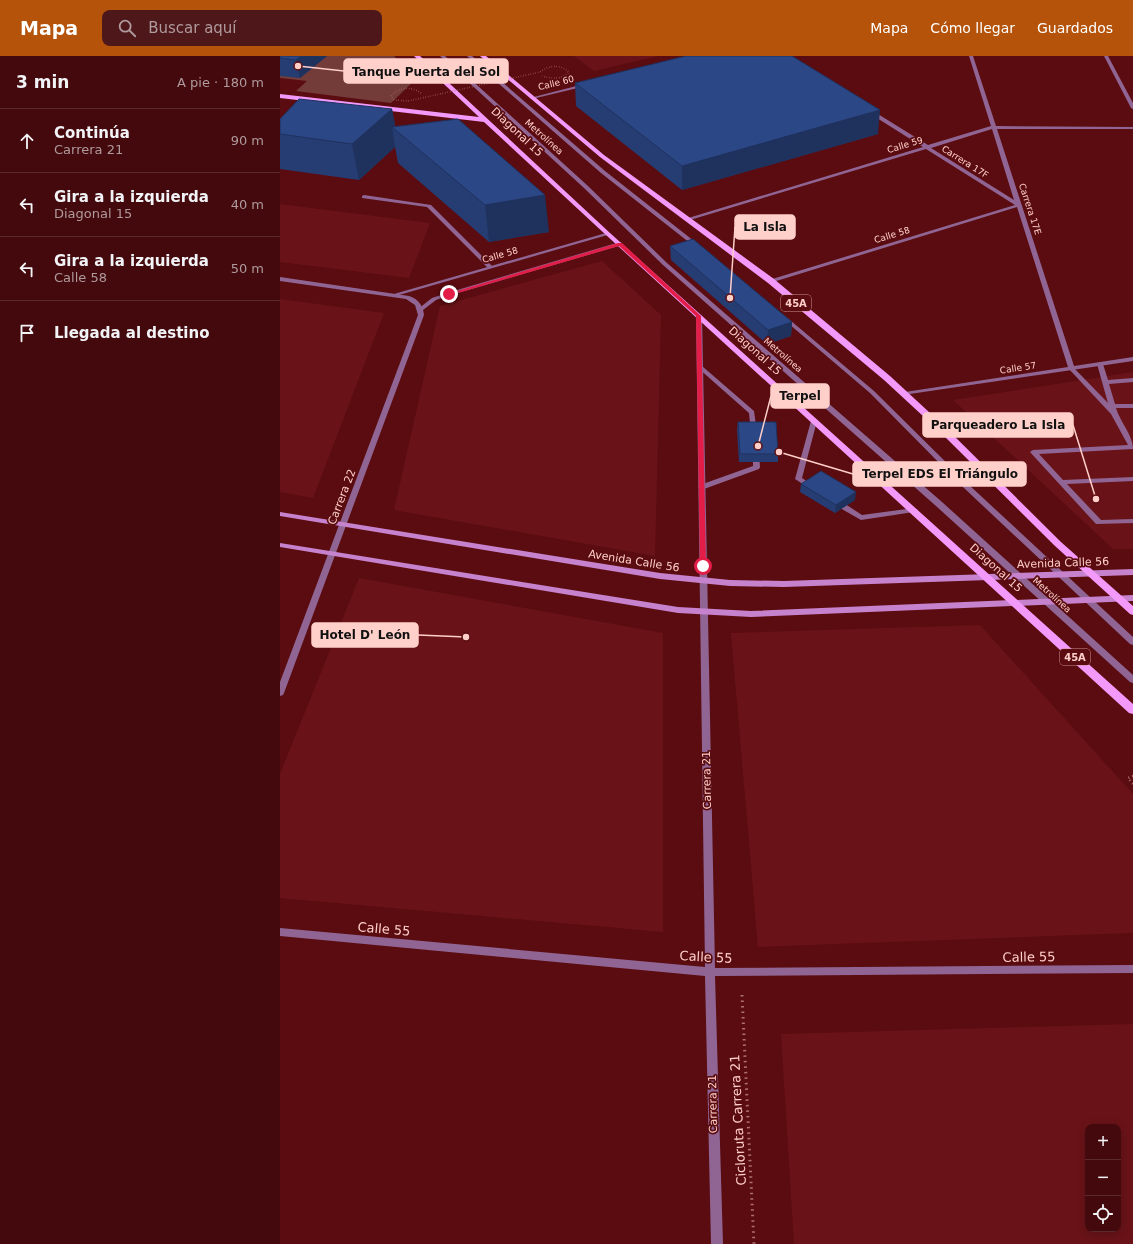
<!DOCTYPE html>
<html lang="es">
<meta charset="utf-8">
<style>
body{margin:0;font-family:"DejaVu Sans",sans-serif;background:#4e171a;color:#f1f3f6}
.controls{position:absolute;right:12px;bottom:12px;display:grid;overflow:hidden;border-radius:8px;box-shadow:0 2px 10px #0003}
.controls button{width:36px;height:36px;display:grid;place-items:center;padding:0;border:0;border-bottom:1px solid #5c2a2d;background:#44090c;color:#f1f3f6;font:20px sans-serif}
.stop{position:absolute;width:12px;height:12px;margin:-9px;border:3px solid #e11d48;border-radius:50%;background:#fff}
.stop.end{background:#e11d48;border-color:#fff;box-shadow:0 1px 4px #0008}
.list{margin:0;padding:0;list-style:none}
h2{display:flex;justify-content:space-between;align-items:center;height:52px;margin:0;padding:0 16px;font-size:17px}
h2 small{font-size:13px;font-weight:400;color:#af9a9d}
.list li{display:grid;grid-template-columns:26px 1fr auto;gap:12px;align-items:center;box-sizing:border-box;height:64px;padding:0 16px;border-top:1px solid #5c2a2d}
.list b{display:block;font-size:15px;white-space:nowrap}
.list p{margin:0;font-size:13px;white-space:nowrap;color:#af9a9d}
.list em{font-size:13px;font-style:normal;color:#af9a9d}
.icon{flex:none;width:22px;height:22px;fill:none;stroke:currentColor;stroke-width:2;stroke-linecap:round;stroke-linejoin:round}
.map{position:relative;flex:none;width:853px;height:1188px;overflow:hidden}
header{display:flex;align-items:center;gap:24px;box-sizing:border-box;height:56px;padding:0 20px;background:#b45309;color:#fff}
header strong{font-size:19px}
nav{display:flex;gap:22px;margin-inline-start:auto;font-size:14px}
.search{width:280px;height:36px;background:#4e171a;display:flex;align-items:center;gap:10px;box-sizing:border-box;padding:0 14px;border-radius:8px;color:#af9a9d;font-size:15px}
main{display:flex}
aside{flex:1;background:#44090c}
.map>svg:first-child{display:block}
</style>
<header>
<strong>Mapa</strong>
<div class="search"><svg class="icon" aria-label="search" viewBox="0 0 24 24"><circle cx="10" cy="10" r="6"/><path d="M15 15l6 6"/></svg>Buscar aquí</div>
<nav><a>Mapa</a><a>Cómo llegar</a><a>Guardados</a></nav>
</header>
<main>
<aside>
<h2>3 min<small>A pie · 180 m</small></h2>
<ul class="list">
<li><svg class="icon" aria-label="ahead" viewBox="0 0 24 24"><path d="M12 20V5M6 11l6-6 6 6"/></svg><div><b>Continúa</b><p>Carrera 21</p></div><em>90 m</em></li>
<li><svg class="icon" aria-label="left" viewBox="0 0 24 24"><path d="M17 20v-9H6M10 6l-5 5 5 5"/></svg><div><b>Gira a la izquierda</b><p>Diagonal 15</p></div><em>40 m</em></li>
<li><svg class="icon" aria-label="left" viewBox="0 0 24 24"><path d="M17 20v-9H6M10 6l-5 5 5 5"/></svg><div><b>Gira a la izquierda</b><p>Calle 58</p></div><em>50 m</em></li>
<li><svg class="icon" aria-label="arrive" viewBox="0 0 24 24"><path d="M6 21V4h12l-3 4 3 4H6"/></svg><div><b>Llegada al destino</b></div></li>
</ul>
</aside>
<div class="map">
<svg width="853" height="1188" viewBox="0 0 853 1188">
<rect width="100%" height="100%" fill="#5a0c10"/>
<g fill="#691318" fill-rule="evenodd">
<path d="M 294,0 L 378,0 L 314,15 Z"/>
<path d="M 0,148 L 150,167 L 129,222 L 0,206 Z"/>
<path d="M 322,205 L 381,259 L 375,500 L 114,454 L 160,250 Z"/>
<path d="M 0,243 L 104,257 L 33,442 L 0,436 Z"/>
<path d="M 853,316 L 853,493 L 833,493 L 673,344 Z"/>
<path d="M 79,522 L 383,577 L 383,876 L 0,842 L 0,718 Z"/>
<path d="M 700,569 L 853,738 L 853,877 L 478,891 L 451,577 Z"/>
<path d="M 853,968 L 853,1188 L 514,1188 L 501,978 ZM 808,1071 L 838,1071 L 838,1173 L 808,1173 Z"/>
</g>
<path fill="#743c39" d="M 0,0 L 114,0 L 137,22 L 111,47 L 16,35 L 27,25 L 0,22 Z"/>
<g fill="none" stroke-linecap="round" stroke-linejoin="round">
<path stroke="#af7170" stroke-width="2.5" stroke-dasharray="1 3" stroke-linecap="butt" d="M 853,720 L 848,722 L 853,728"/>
<path stroke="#af7170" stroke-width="3" stroke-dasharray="1.5 4" stroke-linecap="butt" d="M 462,939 L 474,1188"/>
<g fill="#906594" fill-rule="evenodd">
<path d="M 160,0 L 165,0 L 308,130 L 387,207 L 662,446 L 853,619 L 853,627 L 850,626 L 656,450 L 383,209 L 304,132 Z"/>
<path d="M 187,0 L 192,0 L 325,115 L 419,189 L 419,191 L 415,191 L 321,117 Z"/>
<path d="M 84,139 L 151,149 L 213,211 L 208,212 L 147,151 L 82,142 L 82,140 Z"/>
<path d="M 504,259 L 594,335 L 688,428 L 853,581 L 853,589 L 850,588 L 684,432 L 590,337 L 502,262 L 501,261 Z"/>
<path d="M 820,306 L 823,308 L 828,324 L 853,322 L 853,326 L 829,328 L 835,348 L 853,348 L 853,352 L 836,352 C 840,366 853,379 853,393 L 759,398 L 783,424 L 853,421 L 853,425 L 787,428 L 821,464 L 853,463 L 853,467 L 816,468 L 750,396 L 753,394 L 848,389 L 831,358 L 788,312 L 789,311 L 793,311 L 828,347 L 817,308 Z"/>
<path d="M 420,309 L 422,310 L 474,355 L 477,377 L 476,378 L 472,378 L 471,377 L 469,357 L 418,312 L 417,311 Z"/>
<path d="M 534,363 L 537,365 L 522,422 L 534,430 L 536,432 L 532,434 L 515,423 L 531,365 Z"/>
<path d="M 476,394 L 479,396 L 480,411 L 479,413 L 424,433 L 420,433 L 418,431 L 420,429 L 473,410 L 473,396 Z"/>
<path d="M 553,444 L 559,444 L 582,459 L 634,452 L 638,454 L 634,456 L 581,464 L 553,448 L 552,446 Z"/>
</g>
<g fill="#906594" fill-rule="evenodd">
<path d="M 689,0 L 693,0 L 716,70 L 853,71 L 853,73 L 717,73 L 794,310 L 853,301 L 853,305 L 623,339 L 622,338 L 625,336 L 788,311 L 737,151 L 493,226 L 489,226 L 489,224 L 735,149 L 646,93 L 410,164 L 405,163 L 643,91 L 589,57 L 589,55 L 593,55 L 648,89 L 711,70 ZM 712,73 L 734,144 L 651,92 Z"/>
<path d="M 824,0 L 828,0 L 853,47 L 853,53 L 851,52 Z"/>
<path d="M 304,28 L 306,28 L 306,30 L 252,43 L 250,42 Z"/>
<path d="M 326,177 L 331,178 L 119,239 L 115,239 L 114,238 Z"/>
<path d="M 340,186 L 342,187 L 342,189 L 171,239 L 156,244 L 143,254 L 139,254 L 138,253 L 152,242 L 167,237 Z"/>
</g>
<g fill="#906594" fill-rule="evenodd">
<path d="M 0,221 L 129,240 C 138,243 143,249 144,259 L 4,637 L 3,639 L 0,640 L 0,626 L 138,259 L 135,249 L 126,243 L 0,225 Z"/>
<path d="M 419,258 L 422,260 L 435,912 L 853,909 L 853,917 L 435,920 L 443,1188 L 431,1188 L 425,920 L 0,880 L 0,872 L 425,911 L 416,260 Z"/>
</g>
<g fill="#c782cd" fill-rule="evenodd">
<path d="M 0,456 L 380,517 L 450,524 L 504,525 L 853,513 L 853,519 L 504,531 L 450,530 L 380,523 L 0,460 Z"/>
<path d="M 0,487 L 398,551 L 471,555 L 853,539 L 853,545 L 471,561 L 398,557 L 0,491 Z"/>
</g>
<g fill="#f299f9" fill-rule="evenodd">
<path d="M 134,0 L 140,0 L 330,177 L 853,648 L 853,658 L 849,657 L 326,179 L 204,66 L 0,42 L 0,38 L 199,61 Z"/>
<path d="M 200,0 L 206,0 L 324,99 L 494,223 L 610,320 L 663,369 L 781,486 L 853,550 L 853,559 L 850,558 L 775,490 L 657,373 L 604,324 L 488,227 L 320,101 Z"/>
</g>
<path stroke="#af7170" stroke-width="1.5" stroke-dasharray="0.5 2" stroke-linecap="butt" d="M 141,37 C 131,30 119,31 111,40 L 114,44 L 128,45 L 260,16 C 269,9 280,8 289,16 C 281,24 272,23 262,20"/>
</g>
<g fill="#263d73">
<path d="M 0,0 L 47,0 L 20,22 L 0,20 Z"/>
<path d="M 295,27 L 598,78 L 402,134 L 296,50 Z"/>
<path d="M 112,53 L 115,70 L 269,176 L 209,186 L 118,107 L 115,91 L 79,124 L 0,113 L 0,63 Z"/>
<path d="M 390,190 L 512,266 L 511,280 L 487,288 L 391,204 Z"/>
<path d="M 458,366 L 498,398 L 498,406 L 459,406 L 457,374 Z"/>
<path d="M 521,428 L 575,444 L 555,457 L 520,436 Z"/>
</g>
<g fill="#1f325e">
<path d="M 21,0 L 47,0 L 20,22 L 16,4 Z"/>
<path d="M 112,53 L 116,74 L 112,71 L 115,91 L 79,124 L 72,88 Z"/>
<path d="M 600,54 L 598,78 L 402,134 L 402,110 Z"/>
<path d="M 265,139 L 269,176 L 209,186 L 205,149 Z"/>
<path d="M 512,266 L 511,280 L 487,288 L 488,274 Z"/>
<path d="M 576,436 L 575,444 L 555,457 L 556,449 Z"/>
</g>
<g fill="#2c4786" stroke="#1f325e">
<path d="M 0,0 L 21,0 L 16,4 L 0,2 Z"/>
<path d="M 406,0 L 512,0 L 600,54 L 402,110 L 295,27 Z"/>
<path d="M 19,43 L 112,53 L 72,88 L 0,78 L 0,63 Z"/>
<path d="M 178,63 L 265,139 L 205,149 L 112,71 Z"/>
<path d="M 413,183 L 512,266 L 488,274 L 390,190 Z"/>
<path d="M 458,366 L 496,366 L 498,398 L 460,398 Z"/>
<path d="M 541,415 L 576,436 L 556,449 L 521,428 Z"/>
</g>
<path fill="#e11d48" d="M 338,187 L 342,187 L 421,260 L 426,510 L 423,512 L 420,510 L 416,260 L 339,190 L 171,239 L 167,238 Z"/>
<g text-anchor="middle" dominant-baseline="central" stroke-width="3.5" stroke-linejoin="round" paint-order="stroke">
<g font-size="9" fill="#ffcfca" stroke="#5a0c10">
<text transform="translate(276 27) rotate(-14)">Calle 60</text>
<text transform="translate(264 81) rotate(42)">Metrolínea</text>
<text transform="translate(625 89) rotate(-17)">Calle 59</text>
<text transform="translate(685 106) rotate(32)">Carrera 17F</text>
<text transform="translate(750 153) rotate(72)">Carrera 17E</text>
<text transform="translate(612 179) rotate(-17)">Calle 58</text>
<text transform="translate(220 199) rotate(-16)">Calle 58</text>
<text transform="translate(503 299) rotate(41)">Metrolínea</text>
<text transform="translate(738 312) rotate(-9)">Calle 57</text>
<text transform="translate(772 539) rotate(42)">Metrolínea</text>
</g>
<g fill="#5a0c10" stroke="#ce9492" stroke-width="1">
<rect x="501" y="239" width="30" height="16" rx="3"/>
<rect x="780" y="593" width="30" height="16" rx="3"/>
</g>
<g font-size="10" font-weight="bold" fill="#ffcfca">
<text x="516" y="247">45A</text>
<text x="795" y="601">45A</text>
</g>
<g font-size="11" fill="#ffcfca" stroke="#5a0c10">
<text transform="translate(237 76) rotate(43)">Diagonal 15</text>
<text transform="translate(475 295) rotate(42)">Diagonal 15</text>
<text transform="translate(62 441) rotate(-69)">Carrera 22</text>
<text transform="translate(354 505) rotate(9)">Avenida Calle 56</text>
<text transform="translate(783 507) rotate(-2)">Avenida Calle 56</text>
<text transform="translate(716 512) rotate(42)">Diagonal 15</text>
<text transform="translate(427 724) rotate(-91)">Carrera 21</text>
<text transform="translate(433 1048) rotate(-91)">Carrera 21</text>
</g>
<g font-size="13" fill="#ffcfca" stroke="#5a0c10">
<text transform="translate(104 873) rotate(5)">Calle 55</text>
<text transform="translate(426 901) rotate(3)">Calle 55</text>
<text transform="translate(749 901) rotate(-1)">Calle 55</text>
<text transform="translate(458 1064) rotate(-93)">Cicloruta Carrera 21</text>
</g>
</g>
<path fill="none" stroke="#ffcfca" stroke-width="1.5" d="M18 10L64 15M450 242L455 171M478 390L491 340M816 443L793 369M499 396L573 418M186 581L138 579"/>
<g fill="#ffcfca" stroke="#5a0c10" stroke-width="1.5">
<circle cx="18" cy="10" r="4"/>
<circle cx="450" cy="242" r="4"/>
<circle cx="478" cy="390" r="4"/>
<circle cx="816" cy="443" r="4"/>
<circle cx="499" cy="396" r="4"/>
<circle cx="186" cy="581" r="4"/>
</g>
<g fill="#ffcfca" stroke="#ffcfca" stroke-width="1.5">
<rect x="64" y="3" width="164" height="24" rx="4"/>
<rect x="455" y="159" width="60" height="24" rx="4"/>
<rect x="491" y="328" width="58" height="24" rx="4"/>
<rect x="643" y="357" width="150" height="24" rx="4"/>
<rect x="573" y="406" width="173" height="24" rx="4"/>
<rect x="32" y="567" width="106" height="24" rx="4"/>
</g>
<g font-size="12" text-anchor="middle" font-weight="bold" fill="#111">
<text x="146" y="20">Tanque Puerta del Sol</text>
<text x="485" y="175">La Isla</text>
<text x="520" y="344">Terpel</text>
<text x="718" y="373">Parqueadero La Isla</text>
<text x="660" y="422">Terpel EDS El Triángulo</text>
<text x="85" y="583">Hotel D' León</text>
</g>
</svg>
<div class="controls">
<button>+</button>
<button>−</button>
<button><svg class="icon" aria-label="locate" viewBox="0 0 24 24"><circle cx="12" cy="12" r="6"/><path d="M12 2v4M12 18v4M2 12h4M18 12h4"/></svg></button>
</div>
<div class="stop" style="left:423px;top:510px"></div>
<div class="stop end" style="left:169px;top:238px"></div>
</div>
</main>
